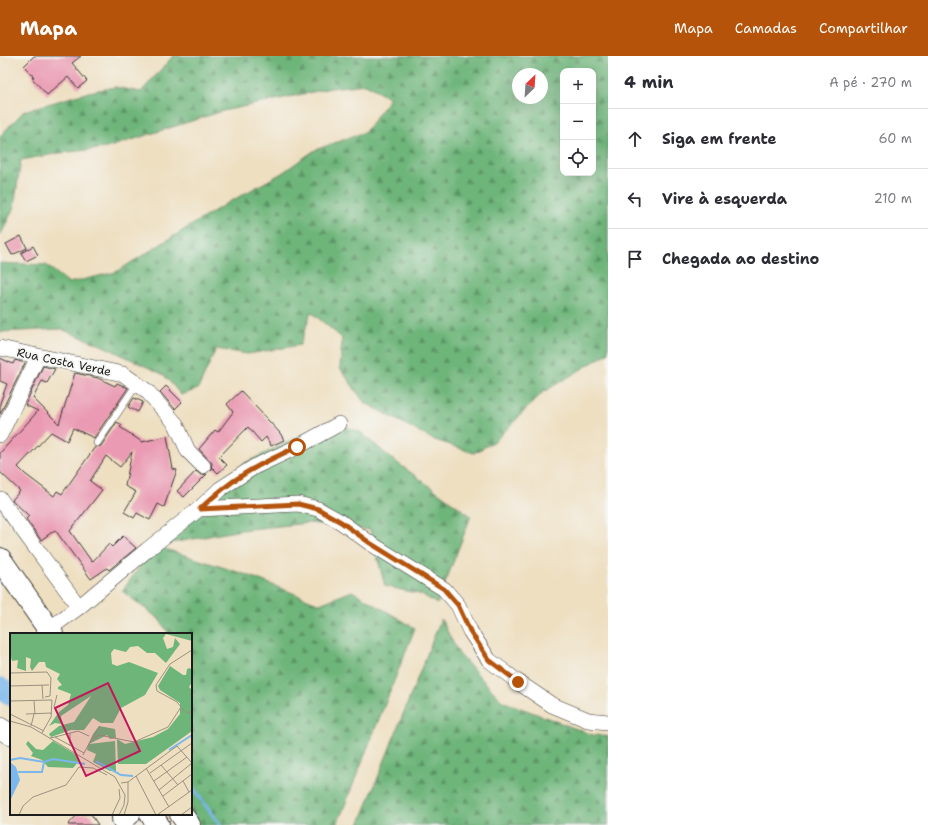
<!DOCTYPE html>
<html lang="pt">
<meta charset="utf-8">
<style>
body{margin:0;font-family:"Shantell Sans",sans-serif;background:#f2f2f3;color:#2b2b33}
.controls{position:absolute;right:12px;top:12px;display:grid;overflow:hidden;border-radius:8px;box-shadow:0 4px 16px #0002}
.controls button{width:36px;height:36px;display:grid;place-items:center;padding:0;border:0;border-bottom:1px solid #e1e1e2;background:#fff;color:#2b2b33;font:20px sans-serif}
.compass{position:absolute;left:512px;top:12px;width:36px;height:36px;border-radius:50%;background:#fff;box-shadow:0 4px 16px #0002;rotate:25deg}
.stop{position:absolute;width:12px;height:12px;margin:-9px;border:3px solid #b45309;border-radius:50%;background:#fff}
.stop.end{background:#b45309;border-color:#fff;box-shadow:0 1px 4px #0008}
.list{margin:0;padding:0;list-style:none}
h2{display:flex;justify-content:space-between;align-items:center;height:52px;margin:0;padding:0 16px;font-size:17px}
h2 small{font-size:13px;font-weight:400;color:#7c7c81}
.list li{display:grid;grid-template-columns:26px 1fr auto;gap:12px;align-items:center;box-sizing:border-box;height:60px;padding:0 16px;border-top:1px solid #e1e1e2}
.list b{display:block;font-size:15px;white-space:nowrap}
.list em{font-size:13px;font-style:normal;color:#7c7c81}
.icon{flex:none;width:22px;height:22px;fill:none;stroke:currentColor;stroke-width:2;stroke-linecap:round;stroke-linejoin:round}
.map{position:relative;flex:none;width:608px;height:769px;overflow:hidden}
header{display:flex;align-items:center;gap:24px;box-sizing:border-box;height:56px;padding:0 20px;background:#b45309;color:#fff}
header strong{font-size:19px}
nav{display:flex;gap:22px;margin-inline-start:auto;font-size:14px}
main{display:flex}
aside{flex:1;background:#fff}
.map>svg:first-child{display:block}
</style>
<header>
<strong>Mapa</strong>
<nav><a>Mapa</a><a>Camadas</a><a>Compartilhar</a></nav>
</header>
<main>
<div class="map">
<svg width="608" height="769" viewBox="0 0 608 769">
<defs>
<pattern id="forest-firs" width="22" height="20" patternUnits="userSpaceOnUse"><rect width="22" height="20" fill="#6eb57a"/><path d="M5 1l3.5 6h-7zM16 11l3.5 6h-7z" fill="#5a9263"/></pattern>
</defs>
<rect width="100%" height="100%" fill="#f6f6f2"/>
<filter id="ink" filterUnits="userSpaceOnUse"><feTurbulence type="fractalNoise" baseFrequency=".025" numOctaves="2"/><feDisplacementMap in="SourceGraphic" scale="8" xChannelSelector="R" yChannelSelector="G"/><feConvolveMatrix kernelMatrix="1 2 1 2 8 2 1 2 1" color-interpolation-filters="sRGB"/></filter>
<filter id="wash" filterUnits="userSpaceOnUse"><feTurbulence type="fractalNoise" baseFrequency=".012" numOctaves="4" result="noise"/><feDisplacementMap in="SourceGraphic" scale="16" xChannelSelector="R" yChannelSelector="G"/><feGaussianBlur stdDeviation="0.9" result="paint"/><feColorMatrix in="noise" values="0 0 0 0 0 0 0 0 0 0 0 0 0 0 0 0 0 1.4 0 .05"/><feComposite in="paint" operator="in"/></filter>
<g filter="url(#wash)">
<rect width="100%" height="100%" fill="#eedfc1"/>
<g fill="url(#forest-firs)" stroke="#45684b" fill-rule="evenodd">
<path d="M 173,0 L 608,0 L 608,297 L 542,337 L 495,385 L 474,397 L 432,383 L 364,346 L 340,312 L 342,282 L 311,256 L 300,289 L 248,298 L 216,293 L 198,333 L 181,339 L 164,319 L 101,289 L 61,273 L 0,276 L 0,207 L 46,209 L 69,227 L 116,216 L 224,149 L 282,117 L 315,94 L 365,76 L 390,42 L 366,28 L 331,32 L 223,55 L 106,92 L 60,97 L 21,104 L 14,151 L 1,178 L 0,178 L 0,80 L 24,55 L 89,36 L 115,31 L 141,36 ZM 563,15 L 593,15 L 593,117 L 563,117 ZM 518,18 L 542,18 L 542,42 L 518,42 Z"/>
<path d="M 331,365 L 360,376 L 392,403 L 471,460 L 437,548 L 423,539 L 385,530 L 370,474 L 308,467 L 241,474 L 156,490 L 250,520 L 320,548 L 352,535 L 415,572 L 337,769 L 200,769 L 191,758 L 191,578 L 169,578 L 159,563 L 122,535 L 155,490 L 245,407 Z"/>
<path d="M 441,563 L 459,598 L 502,645 L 593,679 L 608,680 L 608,769 L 359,769 Z"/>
</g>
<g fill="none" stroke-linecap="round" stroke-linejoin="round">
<path stroke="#7ab7ec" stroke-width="3.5" d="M 191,729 L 220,769"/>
<path stroke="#7ab7ec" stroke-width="22" d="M 0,632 L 11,639"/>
</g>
<g id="blocks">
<g fill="#ea9bb3">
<path d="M 34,0 L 81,0 L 72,7 L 87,25 L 78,32 L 68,21 L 47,39 L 32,22 L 34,21 L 24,10 Z"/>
<path d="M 21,180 L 27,192 L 12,199 L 6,188 Z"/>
<path d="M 33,190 L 38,199 L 26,205 L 21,197 Z"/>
<path d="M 0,302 L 13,308 L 15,304 L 25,307 L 0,358 L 0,347 L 7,328 L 0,325 Z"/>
<path d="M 43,310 L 55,313 L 47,327 L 42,325 L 33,342 L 59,368 L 75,317 L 98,322 L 115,330 L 117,327 L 128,332 L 94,382 L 73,372 L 67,385 L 51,376 L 18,411 L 25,418 L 54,440 L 57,435 L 62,438 L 95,391 L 101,390 L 117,366 L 122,369 L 120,371 L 142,386 L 167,380 L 173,413 L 177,414 L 164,451 L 158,448 L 150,464 L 137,457 L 134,462 L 124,456 L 136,436 L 125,430 L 132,396 L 120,411 L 106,400 L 90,425 L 102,434 L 70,475 L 92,506 L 109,488 L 112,491 L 123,480 L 136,492 L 109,514 L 107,512 L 91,523 L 55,474 L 41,484 L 26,463 L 29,460 L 12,444 L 20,435 L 0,416 L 0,397 L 38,355 L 25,349 Z"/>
<path d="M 166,330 L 182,346 L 175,353 L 160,336 Z"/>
<path d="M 241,335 L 280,377 L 284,384 L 271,390 L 266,381 L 261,386 L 248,371 L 219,401 L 227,409 L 218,417 L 213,412 L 211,414 L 212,407 L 199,393 L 215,374 L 218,376 L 233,356 L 227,348 Z"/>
<path d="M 134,342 L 143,346 L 138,356 L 128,351 Z"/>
<path d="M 196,415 L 201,419 L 207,418 L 184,441 L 177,435 Z"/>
<path d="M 78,758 L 91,758 L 98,769 L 68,769 Z"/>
</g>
</g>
</g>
<g filter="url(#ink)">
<use href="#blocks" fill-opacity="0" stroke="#3c3935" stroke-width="1"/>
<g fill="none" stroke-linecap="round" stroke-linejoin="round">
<defs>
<path id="lane" d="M 97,387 L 137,328"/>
<g id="street">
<path d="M 0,292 L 123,318 L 147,335 L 176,368 L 188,395 L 203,410"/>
<path d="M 0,379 L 38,301"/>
<path d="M 0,443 L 79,551 L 49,573"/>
<path d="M 199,453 L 220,433 L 254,411 L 297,391 L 339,368"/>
<path d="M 79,551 L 147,494 L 199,453 L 298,448 L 318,453 L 341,466 L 370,487 L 444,533 L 458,549 L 470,575 L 489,604 L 518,626 L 552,649 L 588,664 L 608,666"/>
</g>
<path id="secondary" d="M 0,672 L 11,679"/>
<g id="highway">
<path d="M 0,503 L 52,578"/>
<path d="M 151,758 L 158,769"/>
<path d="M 181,758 L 189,769"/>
<path d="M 123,763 L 129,758"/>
</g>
</defs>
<use href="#lane" stroke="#3c3935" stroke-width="8"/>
<use href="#street" stroke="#3c3935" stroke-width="16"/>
<use href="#secondary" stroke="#3c3935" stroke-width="22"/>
<use href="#highway" stroke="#3c3935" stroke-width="24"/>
<use href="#lane" stroke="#fff" stroke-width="7"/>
<use href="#street" stroke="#fff" stroke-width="15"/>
<use href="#secondary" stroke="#fff" stroke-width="21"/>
<use href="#highway" stroke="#fff" stroke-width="22"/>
</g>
</g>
<g fill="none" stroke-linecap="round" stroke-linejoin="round" filter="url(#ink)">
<path stroke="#b45309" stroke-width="5" d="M 297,391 C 257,409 232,422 200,453 L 298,448 L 318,453 L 341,466 L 370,487 L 444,533 L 458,549 L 470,575 L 489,604 L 518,626"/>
</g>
<g text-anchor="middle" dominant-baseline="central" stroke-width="4" stroke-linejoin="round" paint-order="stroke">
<g font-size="12" fill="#1c1c1c" stroke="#f6f6f2">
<text transform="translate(64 306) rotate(12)">Rua Costa Verde</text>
</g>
</g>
<g transform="translate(10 577)">
<rect width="182" height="182" fill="#eedfc1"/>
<path d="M 0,0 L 182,0 L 182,8 L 156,1 L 153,5 L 157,16 L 163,14 L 165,5 L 170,11 L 156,30 L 145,20 L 137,20 L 128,13 L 120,14 L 116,19 L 104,16 L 101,20 L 102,31 L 107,33 L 119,29 L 148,40 L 135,62 L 111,75 L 103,90 L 91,90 L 83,85 L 74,97 L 61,97 L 41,104 L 39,101 L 49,93 L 64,89 L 81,63 L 51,83 L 52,91 L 45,90 L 39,93 L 49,79 L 58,72 L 61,61 L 48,56 L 48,54 L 52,52 L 47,46 L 50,41 L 36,34 L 35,29 L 29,29 L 22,38 L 20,34 L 21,26 L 16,24 L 16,38 L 7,35 L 8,27 L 2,28 L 0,20 ZM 160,33 L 173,42 L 176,42 L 177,36 L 180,35 L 182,38 L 182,49 L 179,54 L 182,57 L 182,98 L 136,131 L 108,131 L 107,106 L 115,111 L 143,104 L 158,96 L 170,81 L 170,70 L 150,57 L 148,53 ZM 89,93 L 105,96 L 106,105 L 100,106 L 97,102 L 79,111 L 105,108 L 106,138 L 100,138 L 83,129 L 86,121 L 77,117 L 78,112 L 83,101 ZM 18,108 L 26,116 L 33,117 L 43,108 L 65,121 L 69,128 L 63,135 L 38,134 L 32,127 L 21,123 L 23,120 L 16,111 Z" fill="#6eb57a"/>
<path d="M 0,129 L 6,134 L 10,147 L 0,168 Z" fill="#7ab7ec"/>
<path fill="none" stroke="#7ab7ec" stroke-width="2" d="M 159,117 L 182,102M 0,127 L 10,125 L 34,129 L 43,126 L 75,131M 86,128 L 111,142 L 123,143M 8,139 L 32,139 L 34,129"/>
<path fill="none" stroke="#9a917f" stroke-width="1" d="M 0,40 L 37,39 L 41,45 L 40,63 L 35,64M 32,52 L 33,66M 0,53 L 39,52M 0,68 L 42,67 L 41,84 L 32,100M 24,68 L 25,81M 44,74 L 47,62M 171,75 L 178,80 L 182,78M 0,81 L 34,98M 16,81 L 42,80M 0,88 L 21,94 L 105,144 L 115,162 L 114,172 L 109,182M 21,93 L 24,81M 45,104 L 68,98 L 79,103M 40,105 L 45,104 L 74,120 L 73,122M 81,107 L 90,93M 60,113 L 60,100M 74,120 L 81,107 L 89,102 L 124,109 L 158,94 L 171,74 L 167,69 L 147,58 L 146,52 L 160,31 L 182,17M 151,132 L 168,152M 136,135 L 159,174M 140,140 L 182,110M 126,143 L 146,182M 144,148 L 177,124M 173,148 L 179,159M 111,150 L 118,149 L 167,113 L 182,130M 149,157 L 182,130M 153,163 L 182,141M 9,182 L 13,173 L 23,164 L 56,152 L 69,134 L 83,135 L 97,142M 102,182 L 110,165 L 109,156M 114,182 L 118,169 L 118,149M 147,182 L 182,157M 171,182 L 182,174"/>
<path fill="#c2185b" fill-opacity="0.15" stroke="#c2185b" stroke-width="2" d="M 98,50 L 130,118 L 76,143 L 45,75 Z"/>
<rect width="182" height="182" fill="none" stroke="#1c1c1c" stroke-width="2"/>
</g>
</svg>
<div class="controls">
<button>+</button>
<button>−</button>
<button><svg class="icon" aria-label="locate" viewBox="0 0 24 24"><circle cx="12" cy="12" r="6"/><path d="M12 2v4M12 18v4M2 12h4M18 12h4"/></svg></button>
</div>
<svg class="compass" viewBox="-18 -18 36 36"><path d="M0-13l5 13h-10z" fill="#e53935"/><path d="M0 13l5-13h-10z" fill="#7c7c81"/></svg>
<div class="stop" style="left:297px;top:391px"></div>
<div class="stop end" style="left:518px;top:626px"></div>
</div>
<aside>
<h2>4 min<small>A pé · 270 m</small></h2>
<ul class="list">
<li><svg class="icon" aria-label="ahead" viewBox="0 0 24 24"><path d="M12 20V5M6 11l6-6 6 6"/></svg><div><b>Siga em frente</b></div><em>60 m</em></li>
<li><svg class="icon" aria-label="left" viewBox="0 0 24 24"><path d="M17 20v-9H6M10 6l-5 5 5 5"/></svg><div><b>Vire à esquerda</b></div><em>210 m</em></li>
<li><svg class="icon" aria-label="arrive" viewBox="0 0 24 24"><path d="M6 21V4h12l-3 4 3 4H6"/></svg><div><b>Chegada ao destino</b></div></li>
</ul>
</aside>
</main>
